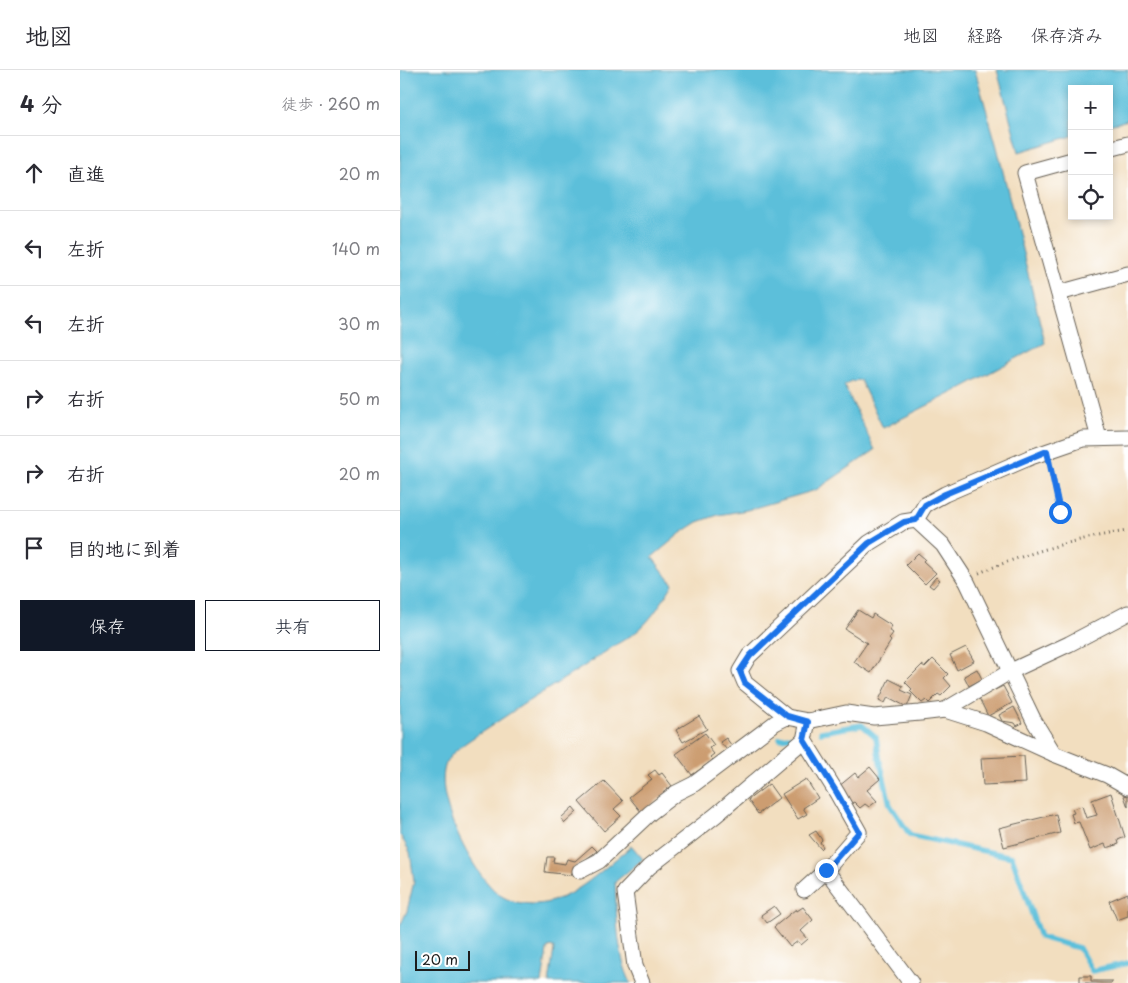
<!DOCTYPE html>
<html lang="ja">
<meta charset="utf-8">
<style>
body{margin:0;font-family:"Playpen Sans","Klee One",sans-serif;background:#f2f2f3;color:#2b2b33}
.controls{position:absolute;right:15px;top:15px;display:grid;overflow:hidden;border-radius:0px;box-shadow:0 2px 8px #0003}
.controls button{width:45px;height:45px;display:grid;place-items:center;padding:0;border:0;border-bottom:1px solid #e1e1e2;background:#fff;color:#2b2b33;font:25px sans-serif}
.scale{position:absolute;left:15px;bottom:12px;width:55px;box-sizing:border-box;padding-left:5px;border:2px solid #1c1c1c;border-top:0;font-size:14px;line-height:18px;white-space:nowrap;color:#1c1c1c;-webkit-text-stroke:4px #fff;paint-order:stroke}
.stop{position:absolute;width:15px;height:15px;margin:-11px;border:4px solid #1a73e8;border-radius:50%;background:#fff}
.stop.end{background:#1a73e8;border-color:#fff;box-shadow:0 1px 5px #0008}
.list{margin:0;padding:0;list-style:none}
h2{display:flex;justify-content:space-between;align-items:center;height:65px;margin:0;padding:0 20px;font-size:21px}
h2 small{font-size:16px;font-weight:400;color:#7c7c81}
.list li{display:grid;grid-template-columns:32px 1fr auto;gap:15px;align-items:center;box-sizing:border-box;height:75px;padding:0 20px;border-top:1px solid #e1e1e2}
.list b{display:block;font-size:19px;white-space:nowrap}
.list em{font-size:16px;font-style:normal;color:#7c7c81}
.actions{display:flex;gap:10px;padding:15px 20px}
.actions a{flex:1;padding:11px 0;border:1px solid #111827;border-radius:0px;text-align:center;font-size:18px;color:#111827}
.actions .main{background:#111827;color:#fff}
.icon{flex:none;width:28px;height:28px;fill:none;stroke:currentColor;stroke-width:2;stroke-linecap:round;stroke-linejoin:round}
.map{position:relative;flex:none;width:728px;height:913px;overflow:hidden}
header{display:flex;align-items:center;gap:30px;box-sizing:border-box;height:70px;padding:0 25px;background:#fff;border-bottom:1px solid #e1e1e2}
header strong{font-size:24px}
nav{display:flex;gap:28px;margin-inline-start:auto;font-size:18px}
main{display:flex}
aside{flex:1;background:#fff}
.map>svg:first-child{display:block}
</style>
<header>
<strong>地図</strong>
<nav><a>地図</a><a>経路</a><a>保存済み</a></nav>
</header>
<main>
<aside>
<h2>4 分<small>徒歩 · 260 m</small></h2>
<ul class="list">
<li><svg class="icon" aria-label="ahead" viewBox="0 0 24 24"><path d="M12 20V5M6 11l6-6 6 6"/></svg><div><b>直進</b></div><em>20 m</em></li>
<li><svg class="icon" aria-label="left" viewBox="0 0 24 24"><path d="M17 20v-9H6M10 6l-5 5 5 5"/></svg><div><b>左折</b></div><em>140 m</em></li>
<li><svg class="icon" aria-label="left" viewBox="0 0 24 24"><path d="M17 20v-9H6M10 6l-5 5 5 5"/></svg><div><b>左折</b></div><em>30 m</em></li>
<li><svg class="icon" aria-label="right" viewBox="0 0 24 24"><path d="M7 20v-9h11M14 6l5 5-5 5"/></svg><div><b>右折</b></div><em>50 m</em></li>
<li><svg class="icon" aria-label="right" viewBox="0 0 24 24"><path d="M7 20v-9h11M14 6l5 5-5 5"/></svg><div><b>右折</b></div><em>20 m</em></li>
<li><svg class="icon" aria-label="arrive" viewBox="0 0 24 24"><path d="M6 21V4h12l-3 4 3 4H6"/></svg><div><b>目的地に到着</b></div></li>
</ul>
<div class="actions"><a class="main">保存</a><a>共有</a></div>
</aside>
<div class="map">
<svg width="728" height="913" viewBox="0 0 728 913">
<rect width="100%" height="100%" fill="#fff"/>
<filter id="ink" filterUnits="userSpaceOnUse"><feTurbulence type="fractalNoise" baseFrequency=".02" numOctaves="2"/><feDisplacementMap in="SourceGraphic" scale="10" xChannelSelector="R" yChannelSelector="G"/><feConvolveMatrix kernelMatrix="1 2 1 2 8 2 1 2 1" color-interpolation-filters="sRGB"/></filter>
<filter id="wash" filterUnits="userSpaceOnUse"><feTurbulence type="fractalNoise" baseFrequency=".0096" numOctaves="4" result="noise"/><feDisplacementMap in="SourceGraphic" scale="20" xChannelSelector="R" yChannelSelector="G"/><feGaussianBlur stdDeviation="1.12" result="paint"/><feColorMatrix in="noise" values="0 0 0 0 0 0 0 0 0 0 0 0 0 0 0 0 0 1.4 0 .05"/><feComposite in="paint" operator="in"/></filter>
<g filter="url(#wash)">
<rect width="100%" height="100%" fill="#f2debf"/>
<g fill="#5cbfda" stroke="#3c6e7b">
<path d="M 0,0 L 575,0 L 597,77 L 645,273 L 556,321 L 483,358 L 460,310 L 451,311 L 444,315 L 475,380 L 416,420 L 347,440 L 318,445 L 298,452 L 281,463 L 252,487 L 273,514 C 264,529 255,544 242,557 C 234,565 221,571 211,578 C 173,605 132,627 94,654 C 80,664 60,674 49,688 C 27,718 73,806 100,825 C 110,832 120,833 132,834 C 169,835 201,800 228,779 L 231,775 L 243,789 L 215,812 C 217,845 216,883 231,913 L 149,913 L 154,879 L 152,876 L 149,877 L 147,880 L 142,913 L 0,913 L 0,856 L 7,841 L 14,811 L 10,782 L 0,765 Z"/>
<path d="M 597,0 L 728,0 L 728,50 L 709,55 L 709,19 L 672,19 L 672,66 L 619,82 Z"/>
</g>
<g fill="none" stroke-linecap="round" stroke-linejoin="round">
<g stroke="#5cbfda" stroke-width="5.5">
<path d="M 421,662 L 462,655 L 476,667 L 479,687 L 490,735 L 510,765 L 612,787 L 640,867 L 679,878 L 692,901 L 728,893"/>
<path d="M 380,668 L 389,667"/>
</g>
</g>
<g id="blocks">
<g fill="#cc9d71">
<path d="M 518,483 L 525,489 L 523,491 L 536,503 L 525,514 L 506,495 Z"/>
<path d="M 536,507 L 540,510 L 533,518 L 529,515 Z"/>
<path d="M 458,540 L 471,548 L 473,544 L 492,556 L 489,560 L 493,563 L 489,569 L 491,571 L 471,603 L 454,592 L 467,573 L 445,559 Z"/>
<path d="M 566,577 L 574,591 L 557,600 L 550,585 Z"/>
<path d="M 533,589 L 548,604 L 544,608 L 551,616 L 541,626 L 538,624 L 529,633 L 526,630 L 522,633 L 510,621 L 512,619 L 505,612 L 522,595 L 525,597 Z"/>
<path d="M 577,599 L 582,609 L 569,616 L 564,606 Z"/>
<path d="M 489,609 L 503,616 L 501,620 L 512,625 L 507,637 L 488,627 L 485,633 L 479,630 Z"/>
<path d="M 603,616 L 612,633 L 588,646 L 579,628 Z"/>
<path d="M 614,637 L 622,653 L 617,656 L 615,653 L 602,651 L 599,645 Z"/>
<path d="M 299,646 L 307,659 L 283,672 L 276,660 Z"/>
<path d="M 305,663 L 314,675 L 309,678 L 314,684 L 310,687 L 313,690 L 292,705 L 276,684 Z"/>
<path d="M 326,668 L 332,676 L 327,680 L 320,672 Z"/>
<path d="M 624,686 L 626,713 L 583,715 L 581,688 Z"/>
<path d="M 470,697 L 480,709 L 467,720 L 477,731 L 469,737 L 465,734 L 460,738 L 454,732 L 452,733 L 438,717 L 455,703 L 458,707 Z"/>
<path d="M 255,700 L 259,705 L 262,703 L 272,716 L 266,720 L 268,722 L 242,743 L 229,727 L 252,709 L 248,705 Z"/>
<path d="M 406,709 L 418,728 L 403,738 L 407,744 L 398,749 L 382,724 Z"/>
<path d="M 204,711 L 223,731 L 214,739 L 221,746 L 204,761 L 179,732 Z"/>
<path d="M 369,714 L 379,728 L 358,744 L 348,730 Z"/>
<path d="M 711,723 L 725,767 L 718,770 L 719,774 L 707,778 L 705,774 L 690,780 L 679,752 L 674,753 L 671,744 L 674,743 L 672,739 L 682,736 L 686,748 L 697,745 L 692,730 Z"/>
<path d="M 728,725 L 728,737 L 724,726 Z"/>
<path d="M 173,737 L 177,742 L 165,753 L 161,748 Z"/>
<path d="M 656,744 L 660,763 L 604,777 L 599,758 Z"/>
<path d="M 416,761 L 422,770 L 420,772 L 423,777 L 421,779 L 409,765 Z"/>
<path d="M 192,776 L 197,781 L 174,798 L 171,805 L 145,802 L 147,787 L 154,787 L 153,792 L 165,794 L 167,789 L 175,791 Z"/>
<path d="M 728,823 L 728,846 L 717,850 L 709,831 Z"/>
<path d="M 374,836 L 380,844 L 367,853 L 361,845 Z"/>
<path d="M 403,837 L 413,850 L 401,861 L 408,869 L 401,875 L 398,871 L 390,877 L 374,857 L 396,839 L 397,841 Z"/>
<path d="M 680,906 L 691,906 L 691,911 L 712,911 L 712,913 L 680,913 Z"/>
</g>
</g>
</g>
<g filter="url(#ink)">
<use href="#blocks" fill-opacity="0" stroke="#676055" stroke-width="1"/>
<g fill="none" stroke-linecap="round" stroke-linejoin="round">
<defs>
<g id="street">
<path d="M 709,79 L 728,74"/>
<path d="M 672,90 L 625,103 L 699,368"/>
<path d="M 659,223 L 728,204"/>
<path d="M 728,368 L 683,369 L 631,387 L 545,424 L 525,435 L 516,450 L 543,475 L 567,512 L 634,651 L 654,684 L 707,705 L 728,717"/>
<path d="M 545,640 L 611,601 L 669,574 L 728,543"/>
<path d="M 387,647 L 345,613 L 340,601 L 349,586 L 469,473 L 503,452 L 516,450"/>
<path d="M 404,670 L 437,723 L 459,762 L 426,800 L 404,820"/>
<path d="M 426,800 L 511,913"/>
<path d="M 180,801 L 199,791 L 250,743 L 276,723 L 294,714 L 375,653 L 387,647 L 408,651"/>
<path d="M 242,913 L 235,896 L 225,822 L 249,797 L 316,745 L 404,670 L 408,651 L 446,643 L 474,647 L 520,643 L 545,640 L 586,653 L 654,684"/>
</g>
</defs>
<use href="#street" stroke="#676055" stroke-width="17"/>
<g stroke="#676055" stroke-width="3" stroke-dasharray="1 4" stroke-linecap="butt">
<path d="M 651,397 L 660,441"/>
<path d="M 579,503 C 627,483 677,468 728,461"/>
</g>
<use href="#street" stroke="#fff" stroke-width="15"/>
</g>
</g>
<g fill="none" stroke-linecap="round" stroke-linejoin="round" filter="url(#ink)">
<path stroke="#1a73e8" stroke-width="6" d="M 426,800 L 459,762 L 437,723 L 404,670 L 408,652 L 387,646 L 345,613 L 340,601 L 350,586 L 469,473 L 504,452 L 516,450 L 525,435 L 545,424 L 647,381 L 660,442"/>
</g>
</svg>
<div class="controls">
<button>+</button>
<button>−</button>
<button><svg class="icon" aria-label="locate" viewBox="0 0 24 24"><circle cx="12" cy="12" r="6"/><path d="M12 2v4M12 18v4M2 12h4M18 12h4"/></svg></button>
</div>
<div class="scale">20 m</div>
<div class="stop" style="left:660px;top:442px"></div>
<div class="stop end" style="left:426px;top:800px"></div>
</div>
</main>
